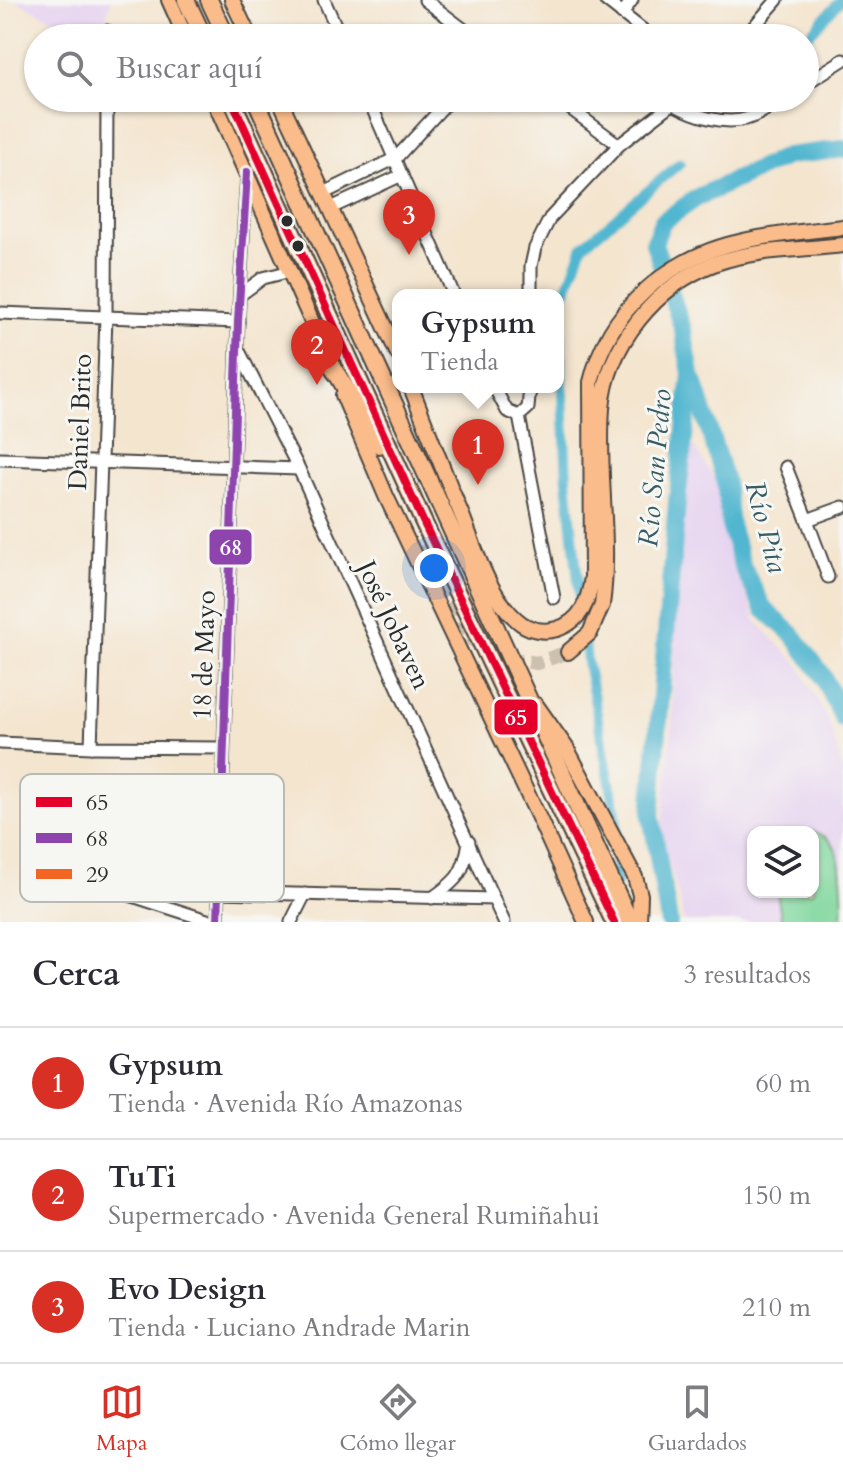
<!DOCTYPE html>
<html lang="es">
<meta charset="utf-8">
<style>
body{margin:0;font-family:Cardo,serif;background:#f7f7f7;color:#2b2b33}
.controls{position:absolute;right:24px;bottom:24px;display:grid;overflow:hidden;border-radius:16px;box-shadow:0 2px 6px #0004}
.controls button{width:72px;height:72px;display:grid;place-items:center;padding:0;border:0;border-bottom:2px solid #e1e1e2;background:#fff;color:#2b2b33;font:40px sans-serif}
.you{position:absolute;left:434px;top:568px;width:28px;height:28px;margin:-20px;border:6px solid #fff;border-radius:50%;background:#1a73e8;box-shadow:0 0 0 12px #1a73e833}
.badge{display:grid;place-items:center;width:52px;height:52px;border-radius:50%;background:#d93025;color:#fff;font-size:26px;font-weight:700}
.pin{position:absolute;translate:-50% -66px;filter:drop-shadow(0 2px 4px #0008)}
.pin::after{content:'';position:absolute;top:42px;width:28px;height:24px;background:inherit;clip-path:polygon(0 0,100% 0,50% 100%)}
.popup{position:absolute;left:392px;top:289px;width:172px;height:104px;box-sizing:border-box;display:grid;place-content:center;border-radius:16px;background:#fff;filter:drop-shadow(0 2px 6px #0005);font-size:26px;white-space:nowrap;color:#7c7c81}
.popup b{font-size:30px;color:#2b2b33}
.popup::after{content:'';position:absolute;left:50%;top:100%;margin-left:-16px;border:16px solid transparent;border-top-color:#fff}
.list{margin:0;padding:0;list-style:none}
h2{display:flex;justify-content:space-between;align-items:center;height:104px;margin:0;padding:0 32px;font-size:34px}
h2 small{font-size:26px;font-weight:400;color:#7c7c81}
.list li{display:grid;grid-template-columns:52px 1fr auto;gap:24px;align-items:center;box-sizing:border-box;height:112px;padding:0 32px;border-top:2px solid #e1e1e2}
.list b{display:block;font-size:30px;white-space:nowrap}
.list p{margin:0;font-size:26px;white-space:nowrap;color:#7c7c81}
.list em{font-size:26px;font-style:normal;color:#7c7c81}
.icon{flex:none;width:44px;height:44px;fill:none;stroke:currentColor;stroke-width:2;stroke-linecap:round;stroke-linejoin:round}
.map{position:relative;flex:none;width:843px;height:922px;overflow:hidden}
.search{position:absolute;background:#fff;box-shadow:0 2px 6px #0004;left:24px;right:24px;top:24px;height:88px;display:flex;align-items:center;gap:20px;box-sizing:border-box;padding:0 28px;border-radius:44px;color:#7c7c81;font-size:30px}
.sheet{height:440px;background:#fff}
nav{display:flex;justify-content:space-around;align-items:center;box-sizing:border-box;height:112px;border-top:2px solid #e1e1e2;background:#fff;font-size:22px;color:#7c7c81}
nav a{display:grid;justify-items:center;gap:4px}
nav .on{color:#d93025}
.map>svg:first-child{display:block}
</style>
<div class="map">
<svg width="843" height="922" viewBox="0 0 843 922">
<rect width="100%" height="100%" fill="#f6f6f2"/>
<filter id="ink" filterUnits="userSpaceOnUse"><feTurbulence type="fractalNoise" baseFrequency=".0125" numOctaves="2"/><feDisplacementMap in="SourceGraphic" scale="16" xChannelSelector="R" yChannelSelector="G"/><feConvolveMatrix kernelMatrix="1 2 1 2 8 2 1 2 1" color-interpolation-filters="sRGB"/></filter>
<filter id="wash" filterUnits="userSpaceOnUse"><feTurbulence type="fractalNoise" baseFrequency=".006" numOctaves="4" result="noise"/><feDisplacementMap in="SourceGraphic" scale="32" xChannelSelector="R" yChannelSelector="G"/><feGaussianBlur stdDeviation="1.8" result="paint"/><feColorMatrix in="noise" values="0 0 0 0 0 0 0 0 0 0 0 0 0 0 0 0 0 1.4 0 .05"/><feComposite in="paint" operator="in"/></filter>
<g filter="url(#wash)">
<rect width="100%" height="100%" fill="#f4e5cf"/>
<g fill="#e6d2f0" fill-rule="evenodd">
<path d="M 14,0 L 111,0 L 105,21 L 88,37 Z"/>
<path d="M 689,438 L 719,486 L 725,532 L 756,621 L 799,665 L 831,726 L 843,771 L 843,922 L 683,922 L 681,905 L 661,833 L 672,725 L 677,551 L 683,444 ZM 753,832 L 813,832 L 813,892 L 753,892 Z"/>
</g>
<path fill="#7fd79c" stroke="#558164" stroke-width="2" d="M 811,831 C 822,833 831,840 836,850 C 842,865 843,907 842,922 L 782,922 L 777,892 L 813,892 L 813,832 L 795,832 Z"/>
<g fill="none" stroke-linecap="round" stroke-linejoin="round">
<g stroke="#51b6d0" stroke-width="10">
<path d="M 805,39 L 841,0"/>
<path d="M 744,106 L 751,98"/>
<path d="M 616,884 L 617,819 L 587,662 L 567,481 L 559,309 L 583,246 L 680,163"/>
</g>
<g stroke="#51b6d0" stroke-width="18">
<path d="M 694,381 L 725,481 L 730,525 L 743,568 L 764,609 L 793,635 L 822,674 L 843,719"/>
<path d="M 669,922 L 651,815 L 677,502 L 691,374 L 683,330 L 654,243 L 662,222 L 698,197 L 787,156 L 843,149"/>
</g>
</g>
</g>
<g filter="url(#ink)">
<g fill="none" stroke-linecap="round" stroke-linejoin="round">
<path stroke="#ccc0ae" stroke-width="14" stroke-dasharray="14 7" stroke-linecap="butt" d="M 417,548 L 473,640 L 503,657 L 537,663 L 568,652"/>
<defs>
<g id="minor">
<path d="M 324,0 L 341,38"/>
<path d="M 425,0 L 475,38"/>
<path d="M 605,0 L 653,38"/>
<path d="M 622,14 L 632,0"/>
<path d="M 107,38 L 107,31"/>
<path d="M 744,38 L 777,0"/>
<path d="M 805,84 L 843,60"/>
<path d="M 368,98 L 454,295"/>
<path d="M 556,98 L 619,145"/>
<path d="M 673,104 C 695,116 725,126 749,118 C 762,114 773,105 783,98"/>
<path d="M 324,193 L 396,158 L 451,98"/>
<path d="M 331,208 L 402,175"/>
<path d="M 240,295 L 263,278 L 291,271"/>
<path d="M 531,295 L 531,266 L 535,248 L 550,218 L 619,145 L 680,98"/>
<path d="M 0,313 L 238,322"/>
<path d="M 238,349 L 299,469 L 504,922"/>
<path d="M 494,387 L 507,411 L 519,416"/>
<path d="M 519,416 L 554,598"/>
<path d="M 519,416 L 528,408 L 530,387"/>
<path d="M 0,459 L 299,469"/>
<path d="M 786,467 L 807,520"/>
<path d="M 828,577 L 807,520 L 843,507"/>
<path d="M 0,743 L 91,747 L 223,748"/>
<path d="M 91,747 L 106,317 L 107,98"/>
<path d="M 80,879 L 213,922"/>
<path d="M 218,892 L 494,899"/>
<path d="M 432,898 C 458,880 464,873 469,842"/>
<path d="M 218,922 L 238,322 L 247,173"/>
<path d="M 291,922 L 305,894"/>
</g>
<g id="major">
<path d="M 169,0 L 186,38"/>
<path d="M 232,0 L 250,38"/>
<path d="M 213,98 L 334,372"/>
<path d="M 279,98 L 398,354"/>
<path d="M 411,387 C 428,431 445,475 463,518 C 476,552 489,596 517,620 C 528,630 543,633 557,629 C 582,621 589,600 592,577 L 591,382 C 608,310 668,258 739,242 C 773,234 809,231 843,227"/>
<path d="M 343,395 L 386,496 L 538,816 L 586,922"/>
<path d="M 568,652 L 590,633 L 602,605 C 611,542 597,473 602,409 C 607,345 656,285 716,263 C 756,249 802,250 843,245"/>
<path d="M 536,705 L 567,749 L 635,877 L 640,895 L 639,922"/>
</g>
<g id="highway">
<path d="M 186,0 L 204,38"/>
<path d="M 209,0 L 227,38"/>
<path d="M 231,98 L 422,519 L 614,922"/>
<path d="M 255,98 L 630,922"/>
<path d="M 331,364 L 379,445"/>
</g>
</defs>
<use href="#minor" stroke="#494744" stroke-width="15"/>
<use href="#major" stroke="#494744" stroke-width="18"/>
<use href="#highway" stroke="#494744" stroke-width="20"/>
<use href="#minor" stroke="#fff" stroke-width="11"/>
<use href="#major" stroke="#fabc8b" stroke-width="14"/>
<use href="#highway" stroke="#fabc8b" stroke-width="16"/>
<defs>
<path id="bus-1" d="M 231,98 L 422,519 L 614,922"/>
<path id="bus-2" d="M 218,922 L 238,322 L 247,172"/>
</defs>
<use href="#bus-1" stroke="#f6f6f2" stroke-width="14"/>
<use href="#bus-2" stroke="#f6f6f2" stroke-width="14"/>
<use href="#bus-1" stroke="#e4002b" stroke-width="8"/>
<use href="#bus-2" stroke="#8e44ad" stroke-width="8"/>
</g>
</g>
<g fill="#2b2b2b" stroke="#f6f6f2" stroke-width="3">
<circle cx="287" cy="221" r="7"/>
<circle cx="298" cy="246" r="7"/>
</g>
<g text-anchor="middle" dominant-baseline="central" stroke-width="6" stroke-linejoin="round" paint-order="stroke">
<g font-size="26" fill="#2b2b2b" stroke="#f6f6f2">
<text transform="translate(80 422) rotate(-88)">Daniel Brito</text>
<text transform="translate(394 625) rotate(65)">José Jobaven</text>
<text transform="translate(204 655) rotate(-88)">18 de Mayo</text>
</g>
<g font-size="28" font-style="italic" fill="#385c65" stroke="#f6f6f2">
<text transform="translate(655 468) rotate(-85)">Río San Pedro</text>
<text transform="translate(766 527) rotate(75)">Río Pita</text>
</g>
</g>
<rect x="20" y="774" width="264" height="128" rx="12" fill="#f6f6f2" stroke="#b9b9b6" stroke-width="2"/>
<rect x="36" y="797" width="36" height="10" fill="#e4002b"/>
<rect x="36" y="833" width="36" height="10" fill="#8e44ad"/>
<rect x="36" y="869" width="36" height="10" fill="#f26522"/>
<g font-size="22" fill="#2b2b2b">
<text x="86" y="810">65</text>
<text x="86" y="846">68</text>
<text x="86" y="882">29</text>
</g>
<g stroke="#f6f6f2" stroke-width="3">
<rect x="208" y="528" width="45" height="38" rx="8" fill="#8e44ad"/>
<rect x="493" y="698" width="46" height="38" rx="8" fill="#e4002b"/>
</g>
<g font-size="22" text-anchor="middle" font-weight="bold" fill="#fff">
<text x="231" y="555">68</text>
<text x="516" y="725">65</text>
</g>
</svg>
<div class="controls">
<button><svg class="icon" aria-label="layers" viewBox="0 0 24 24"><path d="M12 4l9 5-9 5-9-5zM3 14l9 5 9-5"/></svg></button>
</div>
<div class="you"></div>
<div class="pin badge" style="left:478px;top:485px">1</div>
<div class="popup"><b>Gypsum</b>Tienda</div>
<div class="pin badge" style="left:317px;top:385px">2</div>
<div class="pin badge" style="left:409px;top:255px">3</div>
<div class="search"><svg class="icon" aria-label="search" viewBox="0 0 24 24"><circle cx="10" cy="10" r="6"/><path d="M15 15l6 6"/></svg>Buscar aquí</div>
</div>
<section class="sheet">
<h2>Cerca<small>3 resultados</small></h2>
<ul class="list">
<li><span class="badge">1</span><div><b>Gypsum</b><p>Tienda · Avenida Río Amazonas</p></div><em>60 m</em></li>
<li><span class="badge">2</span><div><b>TuTi</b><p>Supermercado · Avenida General Rumiñahui</p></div><em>150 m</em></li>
<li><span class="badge">3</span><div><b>Evo Design</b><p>Tienda · Luciano Andrade Marin</p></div><em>210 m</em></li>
</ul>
</section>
<nav>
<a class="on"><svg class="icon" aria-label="map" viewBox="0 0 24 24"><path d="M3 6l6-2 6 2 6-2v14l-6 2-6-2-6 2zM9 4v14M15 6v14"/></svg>Mapa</a>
<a><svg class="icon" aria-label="directions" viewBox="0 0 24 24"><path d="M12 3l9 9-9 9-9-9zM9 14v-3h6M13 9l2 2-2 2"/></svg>Cómo llegar</a>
<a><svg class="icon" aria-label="saved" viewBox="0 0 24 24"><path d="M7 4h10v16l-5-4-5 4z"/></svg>Guardados</a>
</nav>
